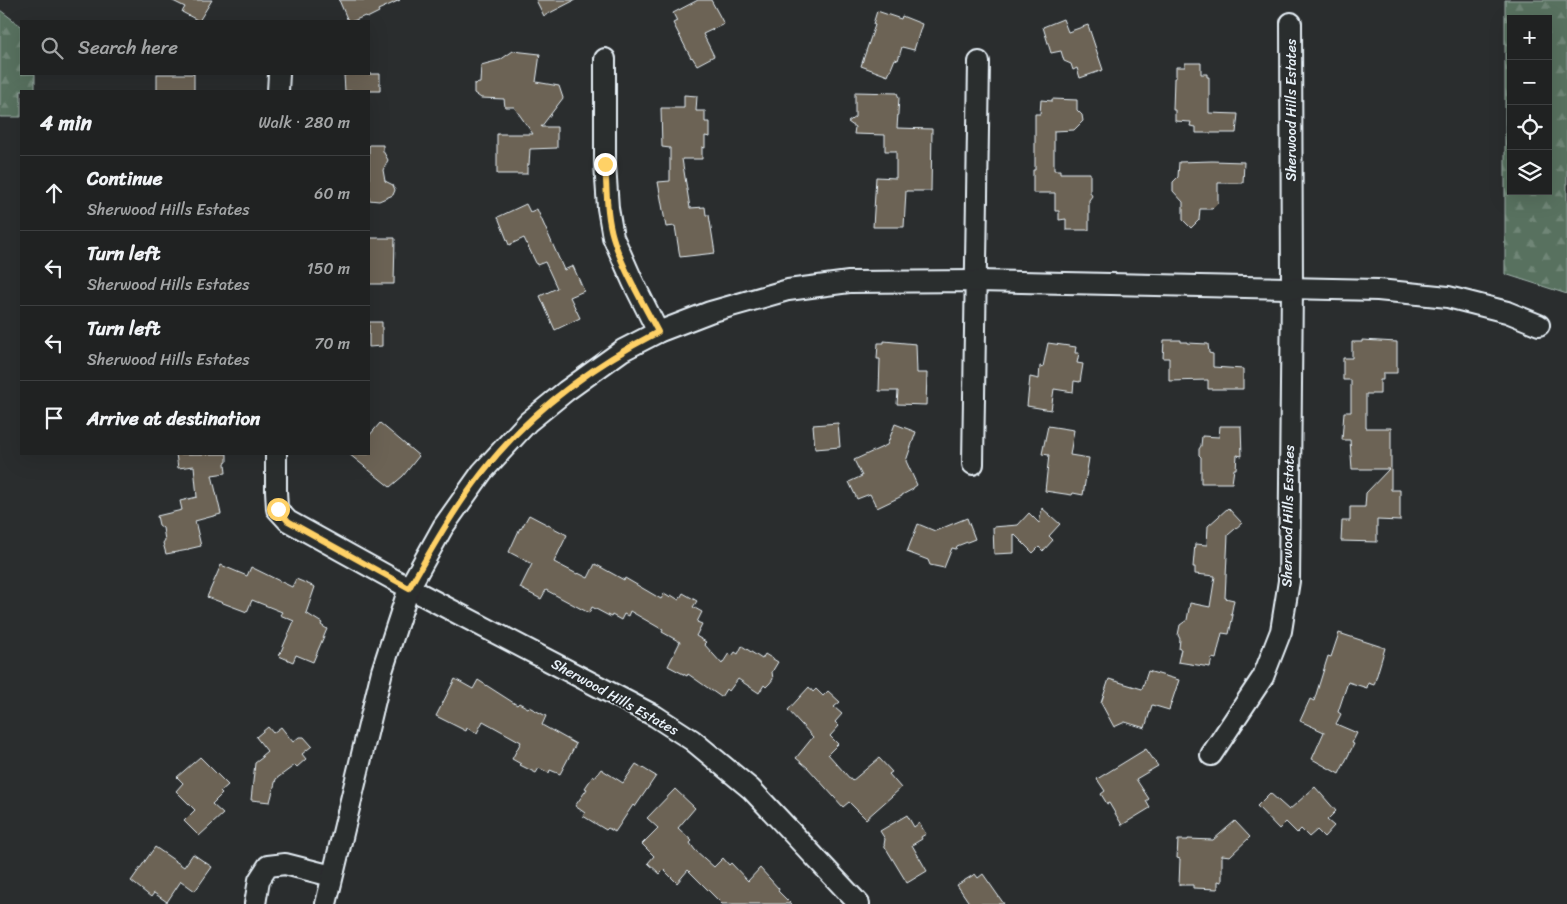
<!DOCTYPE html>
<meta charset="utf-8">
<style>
body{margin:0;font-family:Sriracha,sans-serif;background:#282a2a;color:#f1f3f6}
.controls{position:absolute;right:15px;top:15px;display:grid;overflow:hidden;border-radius:0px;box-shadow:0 5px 20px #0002}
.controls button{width:45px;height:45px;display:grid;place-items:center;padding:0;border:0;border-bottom:1px solid #3d3f40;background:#202222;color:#f1f3f6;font:25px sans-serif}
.stop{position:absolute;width:15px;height:15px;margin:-11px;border:4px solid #ffd166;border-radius:50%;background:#fff}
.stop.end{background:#ffd166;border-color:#fff;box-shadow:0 1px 5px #0008}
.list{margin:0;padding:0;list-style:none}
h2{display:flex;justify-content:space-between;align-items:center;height:65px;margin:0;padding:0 20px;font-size:21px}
h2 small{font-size:16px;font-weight:400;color:#a2a4a5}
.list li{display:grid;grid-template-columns:32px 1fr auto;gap:15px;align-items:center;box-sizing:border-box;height:75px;padding:0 20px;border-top:1px solid #3d3f40}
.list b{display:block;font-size:19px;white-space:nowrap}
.list p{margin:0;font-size:16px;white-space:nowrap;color:#a2a4a5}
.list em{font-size:16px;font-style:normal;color:#a2a4a5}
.icon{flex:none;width:28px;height:28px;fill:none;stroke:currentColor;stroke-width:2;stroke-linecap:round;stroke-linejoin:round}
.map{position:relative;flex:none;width:1567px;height:904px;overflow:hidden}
.search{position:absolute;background:#202222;box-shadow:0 5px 20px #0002;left:20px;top:20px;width:350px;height:55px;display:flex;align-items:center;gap:12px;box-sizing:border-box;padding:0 18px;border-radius:0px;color:#a2a4a5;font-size:19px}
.panel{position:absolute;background:#202222;box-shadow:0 5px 20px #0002;left:20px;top:90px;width:350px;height:365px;border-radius:0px}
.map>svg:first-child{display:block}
</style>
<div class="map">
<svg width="1567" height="904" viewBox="0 0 1567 904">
<defs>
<pattern id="forest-firs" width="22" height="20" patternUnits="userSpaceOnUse" patternTransform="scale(1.25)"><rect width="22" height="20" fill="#58715f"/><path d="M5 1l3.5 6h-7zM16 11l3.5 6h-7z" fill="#708677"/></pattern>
</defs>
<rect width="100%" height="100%" fill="#2a2d2e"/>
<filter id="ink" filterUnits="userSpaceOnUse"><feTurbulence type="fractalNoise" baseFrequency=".02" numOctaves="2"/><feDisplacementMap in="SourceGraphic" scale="10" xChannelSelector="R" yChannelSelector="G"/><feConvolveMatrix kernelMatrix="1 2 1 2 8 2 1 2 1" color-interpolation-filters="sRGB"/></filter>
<g filter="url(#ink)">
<g fill="url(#forest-firs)" stroke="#a0b1ac" fill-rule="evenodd">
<path d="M 1505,0 L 1567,0 L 1567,294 L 1505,274 ZM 1511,19 L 1548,19 L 1548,191 L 1511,191 Z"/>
<path d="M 0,10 L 21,26 L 21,74 L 35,74 L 35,91 L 21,91 L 21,117 L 0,117 Z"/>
</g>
<g fill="#6c6454" stroke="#e8f1f8">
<path d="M 171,0 L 212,0 L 199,21 L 182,12 L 185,7 Z"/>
<path d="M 339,0 L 400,0 L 378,10 L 379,12 L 367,18 L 365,16 L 353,21 L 348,21 Z"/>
<path d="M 536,0 L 575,0 L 544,16 Z"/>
<path d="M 698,0 L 711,0 L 724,24 L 703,34 L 714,56 L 697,65 L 692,57 L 691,58 L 673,23 L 677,21 L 673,13 Z"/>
<path d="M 877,11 L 901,19 L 902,16 L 922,24 L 914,50 L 902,47 L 898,60 L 895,59 L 888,76 L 861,66 L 875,25 L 873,24 Z"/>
<path d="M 1063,19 L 1068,32 L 1088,25 L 1103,70 L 1080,78 L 1077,68 L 1073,70 L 1071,64 L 1064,61 L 1061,51 L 1051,53 L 1043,27 Z"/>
<path d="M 513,51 L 540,54 L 536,82 L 559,86 L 563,98 L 541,127 L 557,127 L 557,148 L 530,149 L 529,165 L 527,165 L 527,174 L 497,174 L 497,134 L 533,134 L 514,107 L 505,107 L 504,99 L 481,98 L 474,93 L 474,84 L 480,83 L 481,65 L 500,60 Z"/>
<path d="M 1185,63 L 1201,63 L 1201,74 L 1207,74 L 1207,77 L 1209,77 L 1209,113 L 1238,114 L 1236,133 L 1196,133 L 1196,127 L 1190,126 L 1191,122 L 1175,121 L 1175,110 L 1173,110 L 1174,78 L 1176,78 L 1176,67 L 1185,67 Z"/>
<rect x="157" y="74" width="37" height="17"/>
<path d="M 352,74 L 380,74 L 380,91 L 345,91 L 344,75 Z"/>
<path d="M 855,92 L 897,93 L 899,98 L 897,128 L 932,129 L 931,191 L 906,191 L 904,227 L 873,227 L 876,177 L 896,178 L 896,151 L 885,151 L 885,135 L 854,134 L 855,127 L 848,122 L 855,117 Z"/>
<path d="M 684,95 L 697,96 L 696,111 L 705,111 L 705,122 L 710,122 L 710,137 L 705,136 L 705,148 L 702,147 L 702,159 L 682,159 L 690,208 L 705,207 L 706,215 L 709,215 L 715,253 L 680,257 L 675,226 L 666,227 L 658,182 L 670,181 L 670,148 L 662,147 L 661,108 L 684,108 Z"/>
<path d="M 1052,99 L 1077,100 L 1077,110 L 1082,115 L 1083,121 L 1074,130 L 1054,131 L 1054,170 L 1060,170 L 1060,173 L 1090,173 L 1090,192 L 1092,196 L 1089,200 L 1089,230 L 1066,230 L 1066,219 L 1059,220 L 1059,211 L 1055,211 L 1055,193 L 1033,193 L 1033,170 L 1035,170 L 1035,114 L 1040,114 L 1041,100 L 1052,101 Z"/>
<path d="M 369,145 L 383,145 L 383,151 L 388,160 L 383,170 L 385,181 L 393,185 L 395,190 L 393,195 L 379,201 L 369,200 Z"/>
<path d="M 1212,161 L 1244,162 L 1243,183 L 1218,183 L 1218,203 L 1212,209 L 1200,209 L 1199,220 L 1191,228 L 1183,220 L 1183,202 L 1173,191 L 1173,182 L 1178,177 L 1179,162 Z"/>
<path d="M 526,204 L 530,212 L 537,209 L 564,270 L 573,266 L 584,291 L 570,297 L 580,318 L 555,330 L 540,296 L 557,288 L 545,262 L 537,265 L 524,238 L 509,245 L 498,217 Z"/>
<path d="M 369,238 L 395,238 L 394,284 L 369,284 Z"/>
<path d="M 369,322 L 382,322 L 382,346 L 369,347 Z"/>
<path d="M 1164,340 L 1181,340 L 1181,342 L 1187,342 L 1187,343 L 1208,344 L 1209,353 L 1213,354 L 1213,367 L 1243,369 L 1243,389 L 1208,389 L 1208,380 L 1169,381 L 1169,358 L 1163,358 Z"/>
<path d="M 1362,340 L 1397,342 L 1397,373 L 1383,373 L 1383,380 L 1380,380 L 1380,394 L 1366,394 L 1366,428 L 1391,428 L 1391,490 L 1400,490 L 1400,521 L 1377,520 L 1377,542 L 1341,541 L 1342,521 L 1350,521 L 1350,507 L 1365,507 L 1366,493 L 1389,469 L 1352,469 L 1350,440 L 1342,440 L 1344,412 L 1351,412 L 1351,380 L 1343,380 L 1343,358 L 1352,358 L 1352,342 L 1362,342 Z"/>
<path d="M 884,341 L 916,344 L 917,373 L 927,373 L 926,405 L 897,404 L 898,391 L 879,391 L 880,359 L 877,359 L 878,343 L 884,343 Z"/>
<path d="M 1048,343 L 1076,347 L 1075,353 L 1079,353 L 1077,363 L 1083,364 L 1080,382 L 1074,381 L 1073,392 L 1054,389 L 1051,410 L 1027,406 L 1030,377 L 1039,379 L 1040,366 L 1043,367 Z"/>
<path d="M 380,423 L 419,456 L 403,476 L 390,487 L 349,454 L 369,454 L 369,436 Z"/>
<path d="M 838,423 L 840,447 L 815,449 L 813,425 Z"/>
<path d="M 895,424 L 916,432 L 906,461 L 917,485 L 913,488 L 913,489 L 902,495 L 902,496 L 877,508 L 870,494 L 857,499 L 849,482 L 862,476 L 854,460 L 887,445 Z"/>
<path d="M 1048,426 L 1074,430 L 1070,455 L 1089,458 L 1083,495 L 1073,493 L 1072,495 L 1045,491 L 1049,455 L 1042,454 Z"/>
<path d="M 1220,426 L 1241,426 L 1242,456 L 1237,455 L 1236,469 L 1234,469 L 1232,483 L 1201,483 L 1201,457 L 1199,455 L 1199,449 L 1201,446 L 1202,436 L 1219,437 Z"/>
<path d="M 176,454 L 227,454 L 227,462 L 225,463 L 226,473 L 212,475 L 221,514 L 195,521 L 201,546 L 188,549 L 188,550 L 166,554 L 163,543 L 165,540 L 163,528 L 159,525 L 157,516 L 182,510 L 180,501 L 197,497 L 194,466 L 178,468 Z"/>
<path d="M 1042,508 L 1060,524 L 1049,536 L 1053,540 L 1043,551 L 1039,547 L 1033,553 L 1014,534 L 1014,553 L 994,554 L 993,527 L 1018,525 L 1029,513 L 1039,523 Z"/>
<path d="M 1228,508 L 1242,523 L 1228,535 L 1225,598 L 1234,600 L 1231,615 L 1233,615 L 1229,634 L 1222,633 L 1216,659 L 1212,658 L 1210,667 L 1178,662 L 1181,649 L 1179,649 L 1180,639 L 1178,635 L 1180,625 L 1187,620 L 1190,603 L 1210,607 L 1215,576 L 1195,574 L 1195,567 L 1193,567 L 1195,544 L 1207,545 L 1208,526 Z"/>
<path d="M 529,515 L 567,535 L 554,562 L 577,574 L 578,573 L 588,578 L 595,564 L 624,580 L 625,578 L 661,599 L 664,594 L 669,597 L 671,595 L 679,600 L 683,593 L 697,601 L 693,607 L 702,612 L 697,622 L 702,624 L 696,636 L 706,642 L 704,644 L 722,664 L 729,653 L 732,656 L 735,652 L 738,654 L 742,646 L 762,659 L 765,654 L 778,662 L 772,672 L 773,679 L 770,683 L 766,687 L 764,685 L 759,693 L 738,679 L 729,691 L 726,689 L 721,697 L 688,674 L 687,676 L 668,666 L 680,642 L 662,632 L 663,630 L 630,611 L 628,616 L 624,614 L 621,620 L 612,615 L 611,617 L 592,607 L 589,613 L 546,590 L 541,599 L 520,588 L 532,564 L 509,552 L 520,528 L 521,529 Z"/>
<path d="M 967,518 L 975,539 L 957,546 L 956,549 L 952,548 L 944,568 L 930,565 L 928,560 L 907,552 L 918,524 L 935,531 Z"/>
<path d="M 221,565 L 247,576 L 251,567 L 292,587 L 296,579 L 315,587 L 306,613 L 322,623 L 321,625 L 327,629 L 313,662 L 296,655 L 293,662 L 279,656 L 294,621 L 280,615 L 282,612 L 252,600 L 247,612 L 207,597 Z"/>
<path d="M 1339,633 L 1385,648 L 1374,685 L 1368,683 L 1367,688 L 1348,682 L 1338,712 L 1341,714 L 1336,724 L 1357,733 L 1352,743 L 1354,744 L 1339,774 L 1312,759 L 1324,732 L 1300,721 L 1310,699 L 1314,701 L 1328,656 L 1331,657 Z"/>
<path d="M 1148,671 L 1179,680 L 1169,710 L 1152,705 L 1145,728 L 1125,722 L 1114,727 L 1101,703 L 1109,679 L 1142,689 Z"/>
<path d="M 455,679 L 473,689 L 478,680 L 517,705 L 519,703 L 528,708 L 529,707 L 546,716 L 542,725 L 576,744 L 560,774 L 550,770 L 549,773 L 539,768 L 536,773 L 520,765 L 521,764 L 512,759 L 521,742 L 483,721 L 477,733 L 467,728 L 466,731 L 436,716 Z"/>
<path d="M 809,687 L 813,692 L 816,689 L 823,696 L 828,691 L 840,702 L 834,707 L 842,714 L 835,722 L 839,726 L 830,736 L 838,744 L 828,754 L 852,781 L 879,758 L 892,772 L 889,774 L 901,788 L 866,819 L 849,802 L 843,807 L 808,768 L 796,758 L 813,737 L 788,710 Z"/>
<path d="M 268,727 L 273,733 L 281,727 L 293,742 L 299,737 L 304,737 L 312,746 L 302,754 L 306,759 L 297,767 L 295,765 L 276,779 L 270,802 L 251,800 L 255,763 L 263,757 L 261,756 L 267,751 L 256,737 Z"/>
<path d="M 1146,749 L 1158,766 L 1136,779 L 1149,799 L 1146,801 L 1150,808 L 1122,825 L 1109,803 L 1107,804 L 1101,794 L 1105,791 L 1097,779 Z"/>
<path d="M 200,757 L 228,785 L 220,792 L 222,794 L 212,804 L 223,814 L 199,836 L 184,821 L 195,810 L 176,791 L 183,783 L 177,777 Z"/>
<path d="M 636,764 L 656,776 L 635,807 L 633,805 L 615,832 L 608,828 L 606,830 L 583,816 L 585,813 L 575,806 L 587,789 L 585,788 L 593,776 L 595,777 L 601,769 L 623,783 Z"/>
<path d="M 1315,787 L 1336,811 L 1327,820 L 1334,826 L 1324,837 L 1317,830 L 1309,837 L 1301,829 L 1297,833 L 1286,822 L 1279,829 L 1257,806 L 1270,793 L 1289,810 Z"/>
<path d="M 675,789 L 695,808 L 678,828 L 692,841 L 690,843 L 695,850 L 714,867 L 723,858 L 729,865 L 731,863 L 748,881 L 760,868 L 779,889 L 778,891 L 791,904 L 722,904 L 688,870 L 677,883 L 664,870 L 660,874 L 648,863 L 654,856 L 642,844 L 658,828 L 647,818 Z"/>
<path d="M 907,815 L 914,827 L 919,823 L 926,834 L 921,837 L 922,839 L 912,845 L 927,871 L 907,883 L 884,845 L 885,839 L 880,831 Z"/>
<path d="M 1235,821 L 1250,837 L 1230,856 L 1222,855 L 1222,882 L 1218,881 L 1218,889 L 1193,888 L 1193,885 L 1179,885 L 1180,859 L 1177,858 L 1178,840 L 1188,840 L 1188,839 L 1213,840 Z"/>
<path d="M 155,847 L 184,867 L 193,854 L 212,867 L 195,891 L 181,881 L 167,902 L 154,893 L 151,897 L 131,881 Z"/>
<path d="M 975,874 L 978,878 L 983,874 L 1004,904 L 970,904 L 957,885 Z"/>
</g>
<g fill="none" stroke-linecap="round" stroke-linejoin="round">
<defs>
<g id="minor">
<path d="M 605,59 L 605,164 L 608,208 L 613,237 L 633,282 L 658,332"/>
<path d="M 278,91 L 279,74"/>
<path d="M 276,454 L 276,490 L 277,509 L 288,521 L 409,588 L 655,716 L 692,740 L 751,789 L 859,904"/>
<path d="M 973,464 L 979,62"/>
<path d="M 1211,755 L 1263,677 L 1281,631 L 1289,581 L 1292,287 L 1291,23"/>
<path d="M 255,904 L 259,880 L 268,866 L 285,864 L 332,876"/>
<path d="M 326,904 L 382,671 L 409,588 L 443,527 L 482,472 L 528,422 L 566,391 L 623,350 L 658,332 L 710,312 L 788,290 L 849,282 L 976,281 L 1378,290 L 1448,297 L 1507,312 L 1539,325"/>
</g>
</defs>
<use href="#minor" stroke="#e8f1f8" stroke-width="24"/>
<use href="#minor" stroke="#2a2d2e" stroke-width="20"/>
</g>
</g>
<g fill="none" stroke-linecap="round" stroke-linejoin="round" filter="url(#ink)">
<path stroke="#ffd166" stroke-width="6" d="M 278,509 L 288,521 L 409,588 C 432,548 454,509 482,473 C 528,413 592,366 658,332 C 643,303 622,268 613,237 C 606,214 607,188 605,164"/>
</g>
<g text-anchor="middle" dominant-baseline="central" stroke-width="4" stroke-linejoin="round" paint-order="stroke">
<g font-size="14" fill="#e8f1f8" stroke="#2a2d2e">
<text transform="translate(1291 110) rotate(-90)">Sherwood Hills Estates</text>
<text transform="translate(1288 516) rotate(-89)">Sherwood Hills Estates</text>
<text transform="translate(615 697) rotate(29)">Sherwood Hills Estates</text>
</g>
</g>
</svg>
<div class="controls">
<button>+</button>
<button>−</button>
<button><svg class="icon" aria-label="locate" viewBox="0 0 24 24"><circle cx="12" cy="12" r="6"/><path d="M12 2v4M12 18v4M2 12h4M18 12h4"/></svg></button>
<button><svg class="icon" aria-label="layers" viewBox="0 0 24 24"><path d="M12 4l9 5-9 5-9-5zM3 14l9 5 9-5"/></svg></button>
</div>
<div class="stop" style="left:278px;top:509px"></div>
<div class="stop end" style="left:605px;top:164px"></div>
<div class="search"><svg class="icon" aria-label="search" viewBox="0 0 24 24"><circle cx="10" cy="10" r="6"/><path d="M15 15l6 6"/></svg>Search here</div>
<section class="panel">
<h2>4 min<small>Walk · 280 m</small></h2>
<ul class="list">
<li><svg class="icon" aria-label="ahead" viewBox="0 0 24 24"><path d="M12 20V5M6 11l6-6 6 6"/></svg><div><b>Continue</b><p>Sherwood Hills Estates</p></div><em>60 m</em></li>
<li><svg class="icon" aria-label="left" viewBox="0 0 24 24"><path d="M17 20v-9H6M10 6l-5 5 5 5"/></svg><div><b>Turn left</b><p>Sherwood Hills Estates</p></div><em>150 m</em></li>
<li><svg class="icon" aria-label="left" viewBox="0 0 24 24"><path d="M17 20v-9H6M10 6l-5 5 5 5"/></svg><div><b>Turn left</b><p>Sherwood Hills Estates</p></div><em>70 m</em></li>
<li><svg class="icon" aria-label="arrive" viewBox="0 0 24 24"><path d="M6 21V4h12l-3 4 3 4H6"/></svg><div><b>Arrive at destination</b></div></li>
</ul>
</section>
</div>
